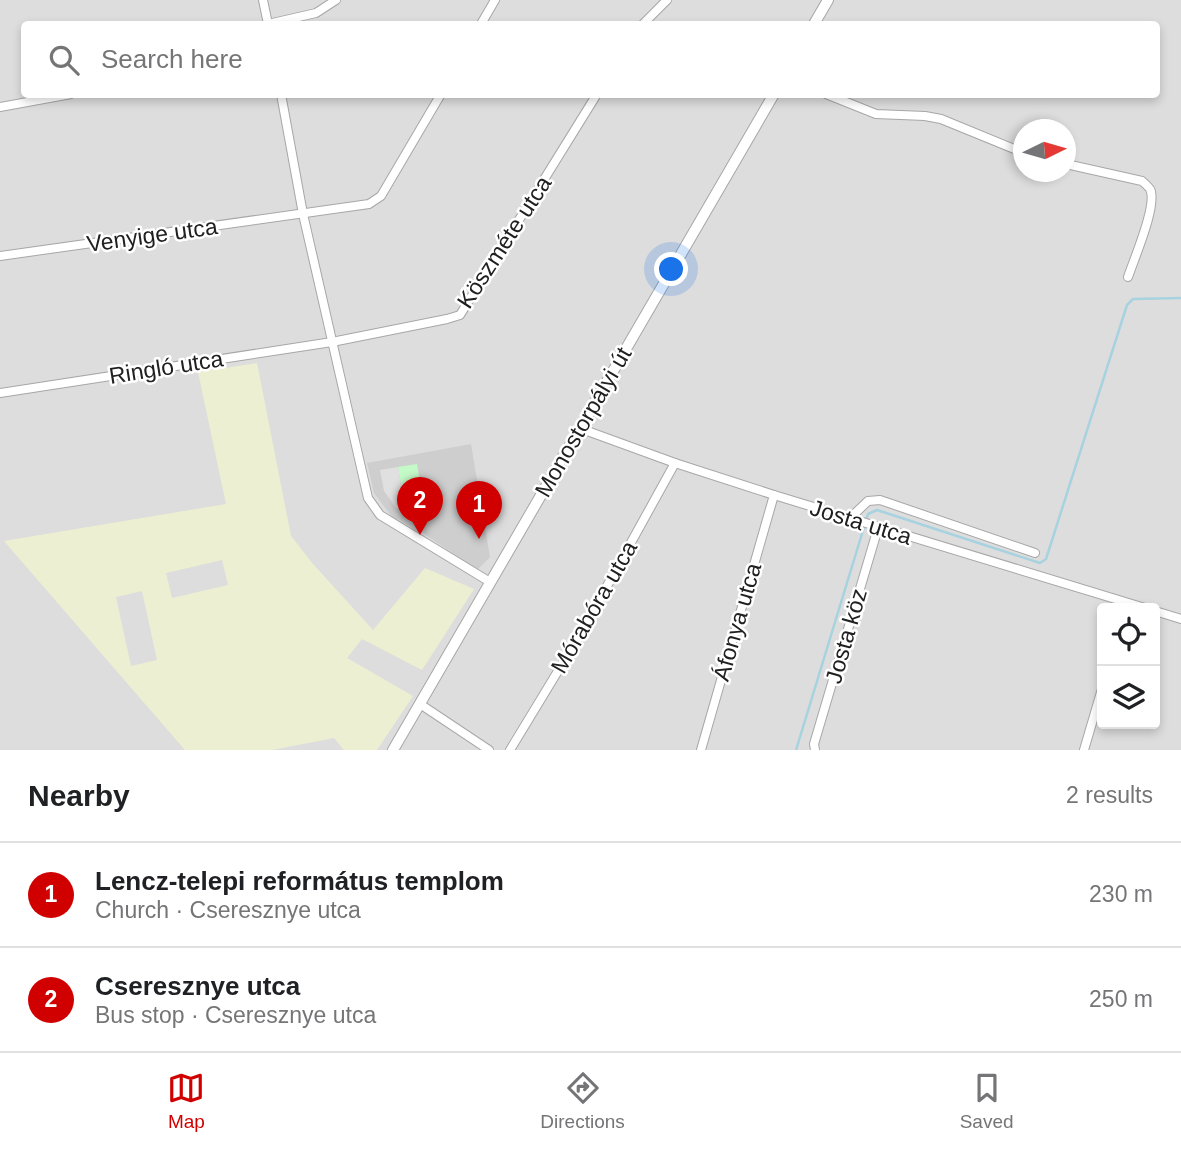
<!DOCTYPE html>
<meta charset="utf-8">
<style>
body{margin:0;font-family:Arial,sans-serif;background:#f2f2f2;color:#202124}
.controls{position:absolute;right:21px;bottom:21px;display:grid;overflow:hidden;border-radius:7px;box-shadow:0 4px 10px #0003}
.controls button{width:63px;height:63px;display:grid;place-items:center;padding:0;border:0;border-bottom:2px solid #e0e0e0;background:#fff;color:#202124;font:35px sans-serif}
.compass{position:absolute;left:1013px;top:119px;width:63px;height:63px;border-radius:50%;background:#fff;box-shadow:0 4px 10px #0003;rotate:85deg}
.you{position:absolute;left:672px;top:270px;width:24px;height:24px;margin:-18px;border:5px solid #fff;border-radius:50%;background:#1a73e8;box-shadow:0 0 0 10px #1a73e833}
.badge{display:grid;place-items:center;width:46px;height:46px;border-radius:50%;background:#d00001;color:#fff;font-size:23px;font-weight:700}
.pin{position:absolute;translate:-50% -58px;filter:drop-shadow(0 2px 4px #0008)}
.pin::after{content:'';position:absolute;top:37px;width:24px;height:21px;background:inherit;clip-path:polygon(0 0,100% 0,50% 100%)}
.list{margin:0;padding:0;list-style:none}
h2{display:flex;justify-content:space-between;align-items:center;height:91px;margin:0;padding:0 28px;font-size:30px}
h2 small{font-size:23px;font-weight:400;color:#757577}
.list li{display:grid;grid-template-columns:46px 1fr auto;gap:21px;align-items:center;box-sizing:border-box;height:105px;padding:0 28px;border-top:2px solid #e0e0e0}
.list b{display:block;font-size:26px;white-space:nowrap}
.list p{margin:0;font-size:23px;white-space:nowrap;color:#757577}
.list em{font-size:23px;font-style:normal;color:#757577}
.icon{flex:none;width:38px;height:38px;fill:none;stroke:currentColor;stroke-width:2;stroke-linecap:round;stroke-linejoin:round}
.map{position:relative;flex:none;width:1181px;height:750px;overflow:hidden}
.search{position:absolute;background:#fff;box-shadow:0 4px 10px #0003;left:21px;right:21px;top:21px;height:77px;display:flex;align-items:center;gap:18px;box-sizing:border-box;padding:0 24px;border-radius:7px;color:#757577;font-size:26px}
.sheet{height:301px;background:#fff}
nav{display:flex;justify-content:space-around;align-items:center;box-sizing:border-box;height:98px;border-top:2px solid #e0e0e0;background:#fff;font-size:19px;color:#757577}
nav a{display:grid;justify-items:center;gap:4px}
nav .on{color:#d00001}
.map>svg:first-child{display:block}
</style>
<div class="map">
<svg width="1181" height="750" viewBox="0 0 1181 750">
<rect width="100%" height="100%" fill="#f1ede7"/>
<path fill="#dedddd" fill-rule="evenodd" d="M 0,0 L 1181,0 L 1181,750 L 0,750 ZM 24,24 L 1156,24 L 1156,94 L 24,94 ZM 1024,130 L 1066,130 L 1066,172 L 1024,172 ZM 1102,608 L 1155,608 L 1155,724 L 1102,724 Z"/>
<path fill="#cecece" d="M 471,444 L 490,557 L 477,570 L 420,531 L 418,532 L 398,519 L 395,521 L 374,493 L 367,463 Z"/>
<path fill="#edefd2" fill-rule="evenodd" d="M 257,363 L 291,536 L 313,564 L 373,630 L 425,568 L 474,589 L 422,670 L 362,639 L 347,658 L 413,696 L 377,750 L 344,750 L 334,738 L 272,750 L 185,750 L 4,541 L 226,504 L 198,372 ZM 222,560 L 228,585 L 172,598 L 166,573 ZM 142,591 L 157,660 L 131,666 L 116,597 Z"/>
<path fill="#c4fac8" d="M 417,464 L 424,505 L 405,509 L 398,467 Z"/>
<path fill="#e0e0e0" d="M 398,467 L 405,509 L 405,512 L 396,508 L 384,491 L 380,470 Z"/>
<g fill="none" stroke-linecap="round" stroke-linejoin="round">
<path stroke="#a7d2df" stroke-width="2.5" d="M 796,750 L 868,514 L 877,510 L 1040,563 L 1046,559 L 1127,305 L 1133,299 L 1181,298"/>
<defs>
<g id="minor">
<path d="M 263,0 L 268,24"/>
<path d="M 268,24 L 316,13 L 336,0"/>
<path d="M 481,24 L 495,0"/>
<path d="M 643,24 L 667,0"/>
<path d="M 281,94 L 303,214 L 368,498 L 380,515 L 490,582"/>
<path d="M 826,94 L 876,114 L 925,116 L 941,119 L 1024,153"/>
<path d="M 0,107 L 71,94"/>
<path d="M 1066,164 L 1142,181 C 1142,181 1150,188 1150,189 C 1158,204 1134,259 1128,277"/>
<path d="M 0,256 L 369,204 L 381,196 L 441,94"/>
<path d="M 0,393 L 332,342 L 447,319 L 460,315 L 597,94"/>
<path d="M 579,428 L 675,463 L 774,495 L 1145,608"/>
<path d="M 849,519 L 868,501 L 880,500 L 1035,553"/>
<path d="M 1155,611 L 1181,619"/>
<path d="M 420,704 L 489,750"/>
<path d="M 510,750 L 581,633 L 675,463"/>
<path d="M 701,750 L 774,495"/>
<path d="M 815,750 L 814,744 L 878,528"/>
<path d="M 1084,750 L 1102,689"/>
</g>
<g id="tertiary">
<path d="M 814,24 L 828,0"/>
<path d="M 393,750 L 774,94"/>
</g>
</defs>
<use href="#minor" stroke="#a7a7a7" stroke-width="10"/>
<use href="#tertiary" stroke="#a7a7a7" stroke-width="12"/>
<use href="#minor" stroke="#fff" stroke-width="8"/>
<use href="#tertiary" stroke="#fff" stroke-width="10"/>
</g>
<g text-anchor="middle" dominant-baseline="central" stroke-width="5" stroke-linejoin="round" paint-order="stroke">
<g font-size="23" fill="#202020" stroke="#fff">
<text transform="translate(152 235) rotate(-8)">Venyige utca</text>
<text transform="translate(504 242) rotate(-57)">Köszméte utca</text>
<text transform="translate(166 367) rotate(-9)">Ringló utca</text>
<text transform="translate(583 422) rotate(-60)">Monostorpályi út</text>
<text transform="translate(861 522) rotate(17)">Josta utca</text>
<text transform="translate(594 607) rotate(-60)">Mórabóra utca</text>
<text transform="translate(737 622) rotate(-74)">Áfonya utca</text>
<text transform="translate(846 636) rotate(-74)">Josta köz</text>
</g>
</g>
</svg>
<div class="controls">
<button><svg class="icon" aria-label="locate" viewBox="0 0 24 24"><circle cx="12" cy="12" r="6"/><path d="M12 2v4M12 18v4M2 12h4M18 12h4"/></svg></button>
<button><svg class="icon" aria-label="layers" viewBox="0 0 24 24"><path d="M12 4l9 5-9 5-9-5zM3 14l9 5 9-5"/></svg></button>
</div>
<svg class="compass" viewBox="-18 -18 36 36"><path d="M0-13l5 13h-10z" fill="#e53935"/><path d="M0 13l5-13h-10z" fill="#757577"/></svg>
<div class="you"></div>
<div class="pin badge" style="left:479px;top:539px">1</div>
<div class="pin badge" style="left:420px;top:535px">2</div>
<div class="search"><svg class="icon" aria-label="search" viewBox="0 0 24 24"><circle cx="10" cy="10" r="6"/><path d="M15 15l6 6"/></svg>Search here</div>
</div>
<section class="sheet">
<h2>Nearby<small>2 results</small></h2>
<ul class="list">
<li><span class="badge">1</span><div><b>Lencz-telepi református templom</b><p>Church · Cseresznye utca</p></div><em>230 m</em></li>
<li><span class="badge">2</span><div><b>Cseresznye utca</b><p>Bus stop · Cseresznye utca</p></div><em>250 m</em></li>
</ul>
</section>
<nav>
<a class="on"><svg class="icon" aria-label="map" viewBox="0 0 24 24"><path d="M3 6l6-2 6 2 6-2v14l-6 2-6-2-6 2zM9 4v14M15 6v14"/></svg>Map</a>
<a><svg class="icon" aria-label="directions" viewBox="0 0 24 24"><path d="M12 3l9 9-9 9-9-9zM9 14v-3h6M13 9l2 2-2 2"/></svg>Directions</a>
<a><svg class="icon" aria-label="saved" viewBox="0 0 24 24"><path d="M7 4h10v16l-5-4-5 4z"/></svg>Saved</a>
</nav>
